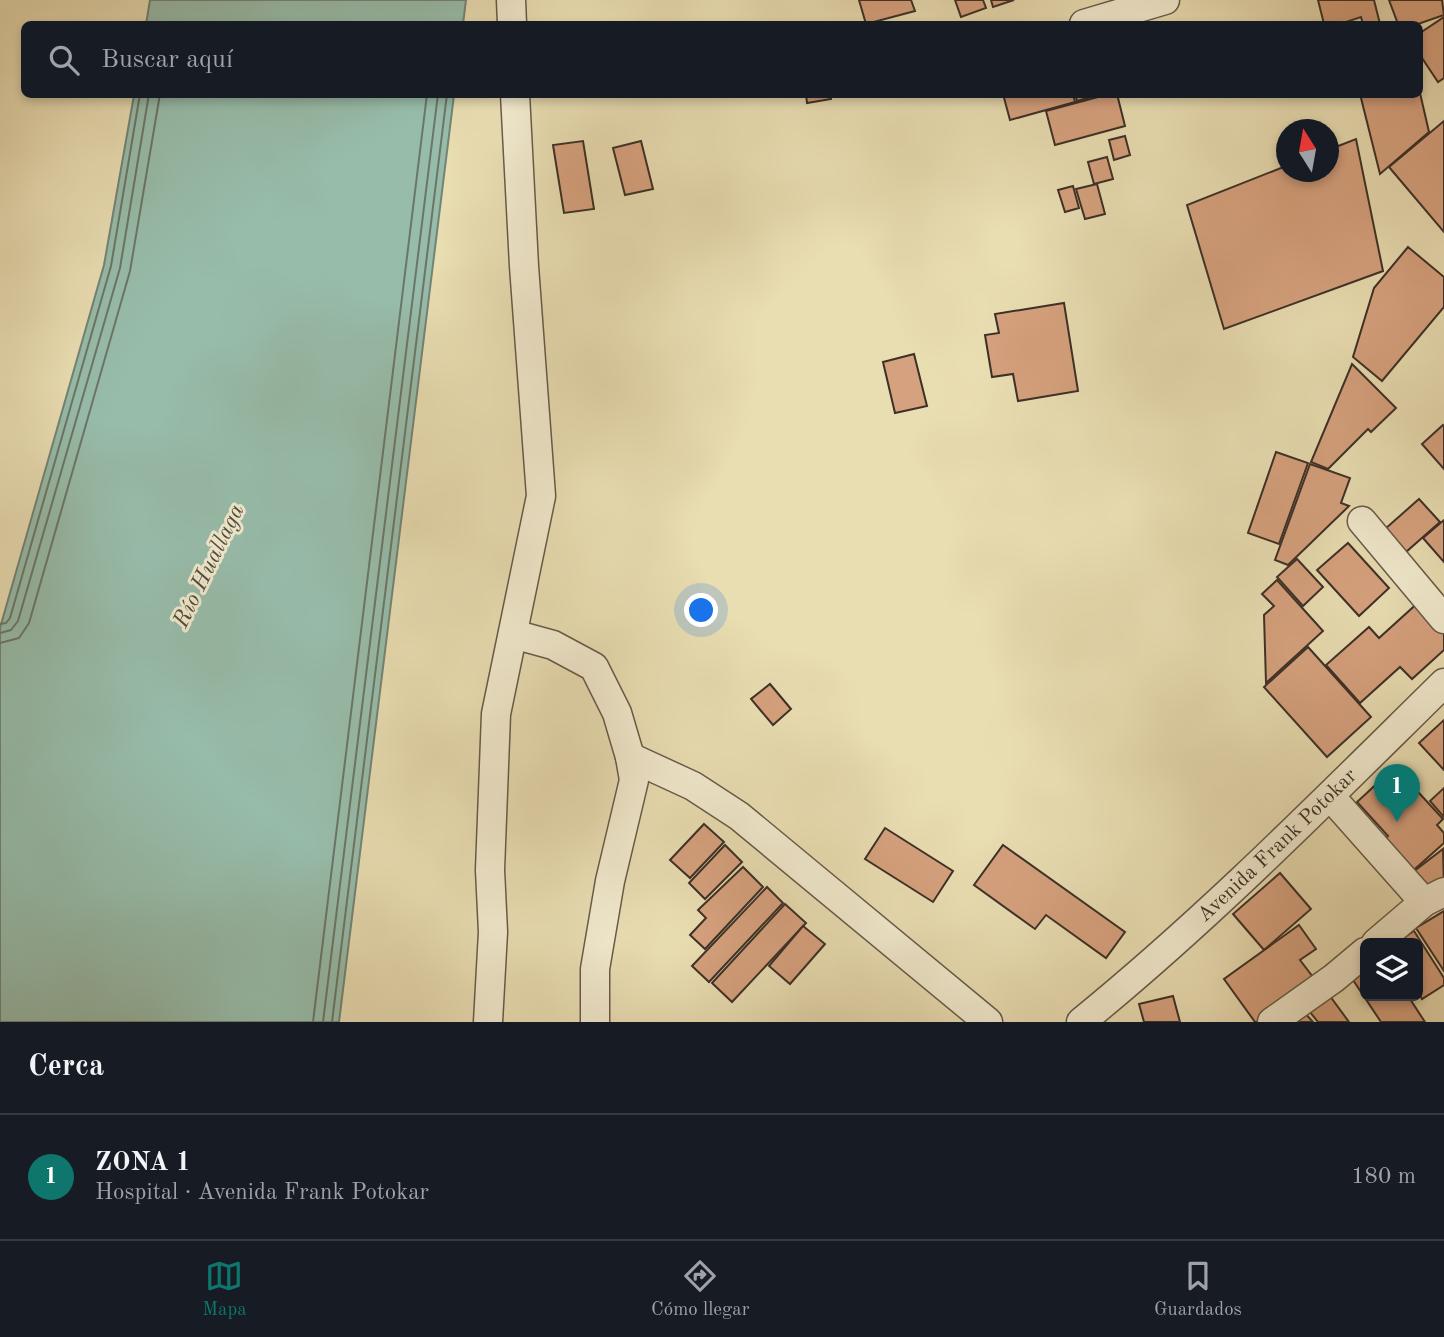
<!DOCTYPE html>
<html lang="es">
<meta charset="utf-8">
<style>
body{margin:0;font-family:"Old Standard TT",serif;background:#20242c;color:#f1f3f6}
.controls{position:absolute;right:21px;bottom:21px;display:grid;overflow:hidden;border-radius:10px;box-shadow:0 4px 10px #0003}
.controls button{width:63px;height:63px;display:grid;place-items:center;padding:0;border:0;border-bottom:2px solid #363941;background:#171b24;color:#f1f3f6;font:35px sans-serif}
.compass{position:absolute;left:1276px;top:119px;width:63px;height:63px;border-radius:50%;background:#171b24;box-shadow:0 4px 10px #0003;rotate:349deg}
.you{position:absolute;left:702px;top:611px;width:24px;height:24px;margin:-18px;border:5px solid #fff;border-radius:50%;background:#1a73e8;box-shadow:0 0 0 10px #1a73e833}
.badge{display:grid;place-items:center;width:46px;height:46px;border-radius:50%;background:#0f766e;color:#fff;font-size:23px;font-weight:700}
.pin{position:absolute;translate:-50% -58px;filter:drop-shadow(0 2px 4px #0008)}
.pin::after{content:'';position:absolute;top:37px;width:24px;height:21px;background:inherit;clip-path:polygon(0 0,100% 0,50% 100%)}
.list{margin:0;padding:0;list-style:none}
h2{display:flex;justify-content:space-between;align-items:center;height:91px;margin:0;padding:0 28px;font-size:30px}
h2 small{font-size:23px;font-weight:400;color:#9ea1a6}
.list li{display:grid;grid-template-columns:46px 1fr auto;gap:21px;align-items:center;box-sizing:border-box;height:126px;padding:0 28px;border-top:2px solid #363941}
.list b{display:block;font-size:26px;white-space:nowrap}
.list p{margin:0;font-size:23px;white-space:nowrap;color:#9ea1a6}
.list em{font-size:23px;font-style:normal;color:#9ea1a6}
.icon{flex:none;width:38px;height:38px;fill:none;stroke:currentColor;stroke-width:2;stroke-linecap:round;stroke-linejoin:round}
.map{position:relative;flex:none;width:1444px;height:1022px;overflow:hidden}
.search{position:absolute;background:#171b24;box-shadow:0 4px 10px #0003;left:21px;right:21px;top:21px;height:77px;display:flex;align-items:center;gap:18px;box-sizing:border-box;padding:0 24px;border-radius:10px;color:#9ea1a6;font-size:26px}
.sheet{height:217px;background:#171b24}
nav{display:flex;justify-content:space-around;align-items:center;box-sizing:border-box;height:98px;border-top:2px solid #363941;background:#171b24;font-size:19px;color:#9ea1a6}
nav a{display:grid;justify-items:center;gap:4px}
nav .on{color:#0f766e}
.map>svg:first-child{display:block}
</style>
<div class="map">
<svg width="1444" height="1022" viewBox="0 0 1444 1022">
<rect width="100%" height="100%" fill="#e9ddb2"/>
<filter id="stains"><feTurbulence type="fractalNoise" baseFrequency=".00286" numOctaves="4"/><feColorMatrix values="0 0 0 0 .2 0 0 0 0 .09 0 0 0 0 .02 0 0 0 .5 -.17"/></filter>
<radialGradient id="worn" r=".72"><stop offset=".6" stop-color="#630" stop-opacity="0"/><stop offset="1" stop-color="#630" stop-opacity=".3"/></radialGradient>
<g fill="#97bcaa" stroke="#738476" stroke-width="2">
<path d="M 150,0 L 466,0 L 463,24 L 146,24 Z"/>
<path d="M 134,95 L 454,95 L 339,1022 L 0,1022 L 0,628 L 104,265 Z"/>
</g>
<g fill="none" stroke-linecap="round" stroke-linejoin="round">
<g stroke="#6a7668" stroke-width="2">
<path d="M 0,624 L 6,623 L 10,618 L 111,266 L 140,94"/>
<path d="M 0,633 L 11,630 L 18,621 L 120,268 L 149,94"/>
<path d="M 0,643 L 19,638 L 29,623 L 130,271 L 160,94"/>
<path d="M 313,1022 L 427,94"/>
<path d="M 323,1022 L 438,94"/>
<path d="M 332,1022 L 447,94"/>
</g>
</g>
<g fill="#d6a17e" stroke="#3c3027" stroke-width="2">
<path d="M 859,0 L 911,0 L 915,11 L 866,24 Z"/>
<path d="M 955,0 L 983,0 L 986,8 L 961,17 Z"/>
<path d="M 991,0 L 1014,0 L 993,7 Z"/>
<path d="M 1318,0 L 1374,0 L 1380,24 L 1363,24 L 1361,17 L 1340,24 L 1324,24 Z"/>
<path d="M 1389,0 L 1442,0 L 1444,15 L 1418,24 L 1398,24 Z"/>
<path d="M 1444,17 L 1444,78 L 1438,82 L 1420,55 L 1420,33 Z"/>
<path d="M 1420,93 L 1429,132 L 1380,174 L 1360,94 Z"/>
<path d="M 806,94 L 830,94 L 831,99 L 807,103 Z"/>
<path d="M 1003,94 L 1073,94 L 1075,102 L 1010,120 Z"/>
<path d="M 1075,94 L 1102,94 L 1077,101 Z"/>
<path d="M 1109,94 L 1117,94 L 1125,126 L 1055,145 L 1046,111 Z"/>
<path d="M 1444,121 L 1444,232 L 1389,167 Z"/>
<path d="M 1125,136 L 1130,155 L 1114,160 L 1109,140 Z"/>
<path d="M 1356,139 L 1383,271 L 1224,329 L 1187,205 L 1286,166 L 1286,172 L 1328,172 L 1328,150 Z"/>
<path d="M 583,141 L 594,209 L 564,213 L 553,145 Z"/>
<path d="M 641,141 L 653,189 L 625,195 L 613,148 Z"/>
<path d="M 1107,157 L 1113,179 L 1094,184 L 1088,162 Z"/>
<path d="M 1097,184 L 1105,214 L 1085,219 L 1076,189 Z"/>
<path d="M 1073,186 L 1079,208 L 1065,212 L 1058,190 Z"/>
<path d="M 1408,247 L 1444,277 L 1444,307 L 1382,381 L 1353,357 L 1374,288 Z"/>
<path d="M 1064,303 L 1078,391 L 1018,401 L 1013,374 L 992,377 L 985,335 L 999,333 L 995,314 Z"/>
<path d="M 914,354 L 927,406 L 895,413 L 883,362 Z"/>
<path d="M 1352,364 L 1396,408 L 1371,432 L 1368,429 L 1328,469 L 1311,462 Z"/>
<path d="M 1443,425 L 1444,426 L 1444,469 L 1422,444 Z"/>
<path d="M 1276,452 L 1308,463 L 1279,544 L 1248,533 Z"/>
<path d="M 1310,464 L 1350,478 L 1341,503 L 1349,506 L 1288,565 L 1275,560 Z"/>
<path d="M 1419,499 L 1440,522 L 1406,552 L 1385,529 Z"/>
<path d="M 1444,520 L 1444,562 L 1423,538 Z"/>
<path d="M 1348,543 L 1389,588 L 1359,616 L 1317,570 Z"/>
<path d="M 1297,559 L 1323,587 L 1303,606 L 1277,577 Z"/>
<path d="M 1277,580 L 1323,631 L 1266,683 L 1264,615 L 1274,606 L 1262,594 Z"/>
<path d="M 1421,600 L 1444,626 L 1444,650 L 1412,679 L 1400,667 L 1360,703 L 1326,665 L 1369,627 L 1379,638 Z"/>
<path d="M 1308,647 L 1371,717 L 1327,757 L 1264,687 Z"/>
<path d="M 770,684 L 791,709 L 773,725 L 751,699 Z"/>
<path d="M 1444,720 L 1444,770 L 1419,743 Z"/>
<path d="M 1395,767 L 1443,819 L 1437,825 L 1444,833 L 1444,843 L 1406,877 L 1377,846 L 1388,836 L 1357,802 Z"/>
<path d="M 1444,788 L 1444,817 L 1430,801 Z"/>
<path d="M 704,824 L 724,842 L 690,878 L 670,860 Z"/>
<path d="M 885,828 L 953,871 L 933,902 L 865,859 Z"/>
<path d="M 725,845 L 742,862 L 705,899 L 689,883 Z"/>
<path d="M 1003,845 L 1125,932 L 1106,958 L 1046,915 L 1035,929 L 974,885 Z"/>
<path d="M 1443,849 L 1444,888 L 1432,897 L 1413,872 Z"/>
<path d="M 743,867 L 763,887 L 705,949 L 690,935 L 706,918 L 698,910 Z"/>
<path d="M 1280,873 L 1311,909 L 1264,950 L 1233,914 Z"/>
<path d="M 767,887 L 783,903 L 709,982 L 692,966 Z"/>
<path d="M 785,904 L 806,923 L 732,1002 L 712,983 Z"/>
<path d="M 1444,911 L 1444,971 L 1416,928 Z"/>
<path d="M 1299,925 L 1316,949 L 1300,960 L 1316,981 L 1258,1022 L 1255,1022 L 1224,979 Z"/>
<path d="M 803,926 L 825,944 L 790,984 L 769,966 Z"/>
<path d="M 1414,931 L 1444,978 L 1444,985 L 1422,999 L 1418,992 L 1418,943 L 1395,943 Z"/>
<path d="M 1365,968 L 1365,996 L 1408,996 L 1425,1022 L 1381,1022 L 1351,977 Z"/>
<path d="M 1327,992 L 1349,1022 L 1318,1022 L 1306,1007 Z"/>
<path d="M 1173,996 L 1180,1022 L 1144,1022 L 1139,1004 Z"/>
<path d="M 1302,1010 L 1313,1022 L 1288,1022 Z"/>
</g>
<g fill="none" stroke-linecap="round" stroke-linejoin="round">
<defs>
<g id="minor">
<path d="M 511,0 L 512,24"/>
<path d="M 1084,24 L 1165,0"/>
<path d="M 1362,521 L 1444,619"/>
<path d="M 513,634 L 553,645 L 594,667 L 617,713 L 630,757 L 634,780 L 610,881 L 595,969 L 595,1022"/>
<path d="M 630,757 L 693,786 L 739,816 L 988,1022"/>
<path d="M 1330,796 L 1424,902"/>
<path d="M 1376,943 L 1424,902 L 1444,892"/>
<path d="M 488,1022 L 493,932 L 490,870 L 496,714 L 541,496 L 524,266 L 515,94"/>
<path id="s1" d="M 1081,1022 C 1209,918 1326,799 1444,683"/>
<path d="M 1272,1022 L 1334,978 L 1365,952"/>
</g>
</defs>
<use href="#minor" stroke="#675b4a" stroke-width="31"/>
<use href="#minor" stroke="#f1e9cd" stroke-width="28"/>
</g>
<g text-anchor="middle" dominant-baseline="central" stroke-width="6" stroke-linejoin="round" paint-order="stroke">
<g font-size="21" fill="#3c3027" stroke="#f1e9cd">
<text stroke="none"><textPath href="#s1" startOffset="264">Avenida Frank Potokar</textPath></text>
</g>
<g font-size="23" font-style="italic" fill="#4e4c41" stroke="#f1e9cd">
<text transform="translate(209 566) rotate(-64)">Río Huallaga</text>
</g>
</g>
<rect width="100%" height="100%" filter="url(#stains)"/>
<rect width="100%" height="100%" fill="url(#worn)"/>
</svg>
<div class="controls">
<button><svg class="icon" aria-label="layers" viewBox="0 0 24 24"><path d="M12 4l9 5-9 5-9-5zM3 14l9 5 9-5"/></svg></button>
</div>
<svg class="compass" viewBox="-18 -18 36 36"><path d="M0-13l5 13h-10z" fill="#e53935"/><path d="M0 13l5-13h-10z" fill="#9ea1a6"/></svg>
<div class="you"></div>
<div class="pin badge" style="left:1397px;top:822px">1</div>
<div class="search"><svg class="icon" aria-label="search" viewBox="0 0 24 24"><circle cx="10" cy="10" r="6"/><path d="M15 15l6 6"/></svg>Buscar aquí</div>
</div>
<section class="sheet">
<h2>Cerca<small></small></h2>
<ul class="list">
<li><span class="badge">1</span><div><b>ZONA 1</b><p>Hospital · Avenida Frank Potokar</p></div><em>180 m</em></li>
</ul>
</section>
<nav>
<a class="on"><svg class="icon" aria-label="map" viewBox="0 0 24 24"><path d="M3 6l6-2 6 2 6-2v14l-6 2-6-2-6 2zM9 4v14M15 6v14"/></svg>Mapa</a>
<a><svg class="icon" aria-label="directions" viewBox="0 0 24 24"><path d="M12 3l9 9-9 9-9-9zM9 14v-3h6M13 9l2 2-2 2"/></svg>Cómo llegar</a>
<a><svg class="icon" aria-label="saved" viewBox="0 0 24 24"><path d="M7 4h10v16l-5-4-5 4z"/></svg>Guardados</a>
</nav>
